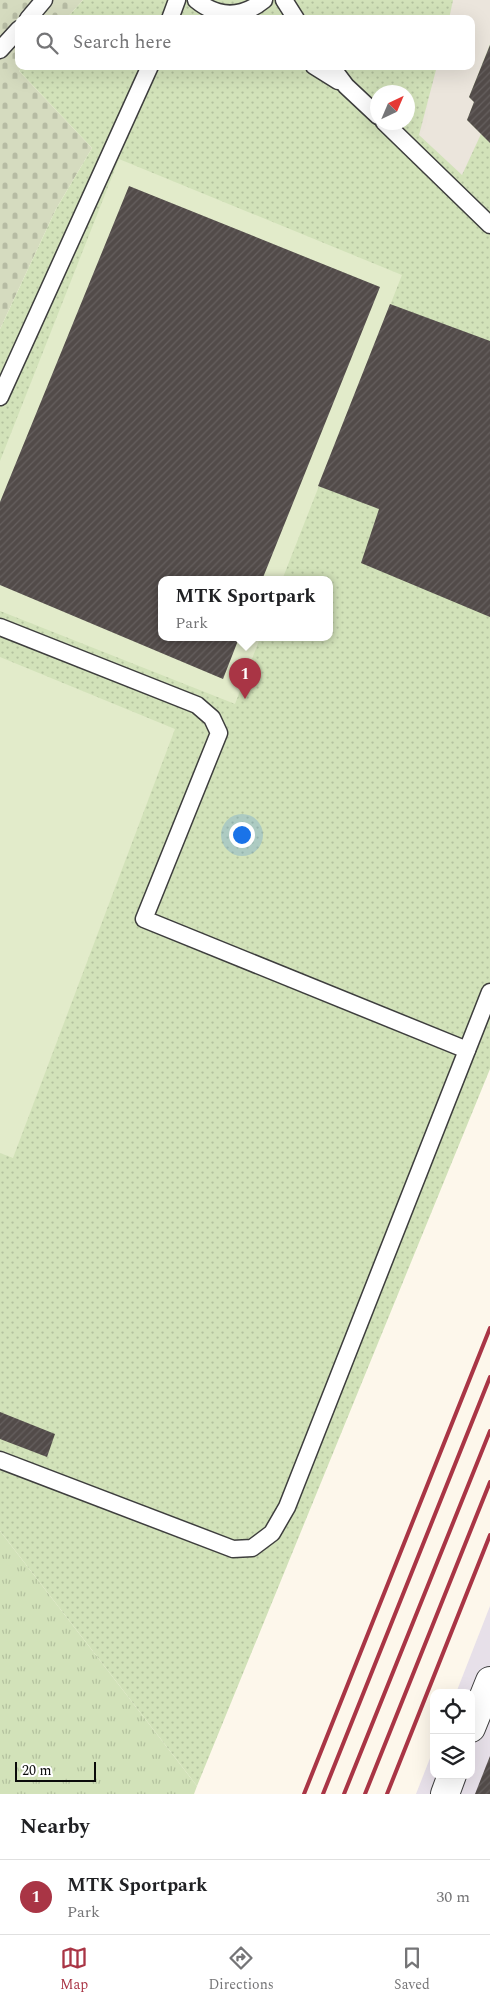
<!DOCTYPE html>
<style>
body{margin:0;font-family:Spectral,serif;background:#f2f2f2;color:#202124}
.controls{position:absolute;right:15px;bottom:15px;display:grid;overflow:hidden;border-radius:10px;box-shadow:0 5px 20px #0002}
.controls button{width:45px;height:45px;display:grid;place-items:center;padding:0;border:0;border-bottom:1px solid #e0e0e0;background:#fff;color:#202124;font:25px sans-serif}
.compass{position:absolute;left:370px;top:85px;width:45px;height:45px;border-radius:50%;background:#fff;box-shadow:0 5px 20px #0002;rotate:44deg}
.scale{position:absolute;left:15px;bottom:12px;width:81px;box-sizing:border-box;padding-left:5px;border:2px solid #0b0b0b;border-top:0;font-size:14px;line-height:18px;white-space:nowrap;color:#0b0b0b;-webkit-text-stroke:4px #fff;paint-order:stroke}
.you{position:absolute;left:241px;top:834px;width:18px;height:18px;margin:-12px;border:4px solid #fff;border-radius:50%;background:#1a73e8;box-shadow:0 0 0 8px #1a73e833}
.badge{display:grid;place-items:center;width:32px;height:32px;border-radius:50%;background:#a93545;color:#fff;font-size:16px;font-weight:700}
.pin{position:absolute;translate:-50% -41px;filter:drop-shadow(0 1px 2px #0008)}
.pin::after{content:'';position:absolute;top:26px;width:18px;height:15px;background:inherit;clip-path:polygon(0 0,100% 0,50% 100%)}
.popup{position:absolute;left:158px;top:576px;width:175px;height:65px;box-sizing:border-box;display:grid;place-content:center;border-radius:10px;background:#fff;filter:drop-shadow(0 1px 4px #0005);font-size:16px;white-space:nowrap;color:#757577}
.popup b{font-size:19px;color:#202124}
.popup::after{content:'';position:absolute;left:50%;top:100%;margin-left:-10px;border:10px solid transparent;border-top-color:#fff}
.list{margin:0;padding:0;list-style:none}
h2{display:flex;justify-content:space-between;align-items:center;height:65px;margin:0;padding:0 20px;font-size:21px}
h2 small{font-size:16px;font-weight:400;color:#757577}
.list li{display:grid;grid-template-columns:32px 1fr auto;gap:15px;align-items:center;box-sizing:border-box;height:75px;padding:0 20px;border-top:1px solid #e0e0e0}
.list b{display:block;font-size:19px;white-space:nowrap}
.list p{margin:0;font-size:16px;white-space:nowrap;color:#757577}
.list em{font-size:16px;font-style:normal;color:#757577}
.icon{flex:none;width:28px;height:28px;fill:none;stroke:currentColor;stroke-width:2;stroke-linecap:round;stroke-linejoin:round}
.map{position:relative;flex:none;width:490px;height:1794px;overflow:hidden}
.search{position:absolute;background:#fff;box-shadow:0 5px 20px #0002;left:15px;right:15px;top:15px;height:55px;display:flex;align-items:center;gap:12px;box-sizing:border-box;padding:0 18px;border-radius:10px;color:#757577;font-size:19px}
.sheet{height:140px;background:#fff}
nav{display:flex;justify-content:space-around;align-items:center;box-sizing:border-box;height:70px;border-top:1px solid #e0e0e0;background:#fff;font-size:14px;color:#757577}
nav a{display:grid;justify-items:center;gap:2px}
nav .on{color:#a93545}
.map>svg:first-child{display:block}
</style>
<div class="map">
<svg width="490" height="1794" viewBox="0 0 490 1794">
<defs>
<pattern id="grass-tufts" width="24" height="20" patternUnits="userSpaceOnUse" patternTransform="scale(1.25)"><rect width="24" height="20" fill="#d2e2b9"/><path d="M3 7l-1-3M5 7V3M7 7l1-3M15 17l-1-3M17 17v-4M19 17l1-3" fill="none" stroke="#b3c19e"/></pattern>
<pattern id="cemetery-stones" width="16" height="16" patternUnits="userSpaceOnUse" patternTransform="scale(1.25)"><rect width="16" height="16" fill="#d5dbbf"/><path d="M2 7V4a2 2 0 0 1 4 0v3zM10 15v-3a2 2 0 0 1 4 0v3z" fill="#b6bba3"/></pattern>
<pattern id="park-dots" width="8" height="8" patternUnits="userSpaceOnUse" patternTransform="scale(1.25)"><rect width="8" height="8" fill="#d2e2b9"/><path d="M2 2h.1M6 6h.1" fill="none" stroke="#b3c19e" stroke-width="1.8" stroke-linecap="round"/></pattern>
<pattern id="building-hatch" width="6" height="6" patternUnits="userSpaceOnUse" patternTransform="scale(1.25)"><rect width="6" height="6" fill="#524b49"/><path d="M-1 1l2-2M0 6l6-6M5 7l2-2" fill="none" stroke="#66605f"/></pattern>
</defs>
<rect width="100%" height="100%" fill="#fdf7eb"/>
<path fill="#e7e0e9" d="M 490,1606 L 490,1794 L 416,1794 L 434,1748 L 434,1775 L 471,1775 L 471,1693 L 456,1693 Z"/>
<path fill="url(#grass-tufts)" d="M 0,1531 L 197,1786 L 194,1794 L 0,1794 Z"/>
<path fill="url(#cemetery-stones)" d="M 0,0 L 83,0 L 66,19 L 19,19 L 19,66 L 24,66 L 19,71 L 92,148 L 56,209 L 0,329 Z"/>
<path fill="url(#park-dots)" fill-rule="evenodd" d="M 83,0 L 490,0 L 490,1069 L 197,1786 L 0,1531 L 0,329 L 56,209 L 92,148 L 19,71 L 24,66 L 471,66 L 471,19 L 66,19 ZM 378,92 L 408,92 L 408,122 L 378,122 ZM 161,580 L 329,580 L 329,638 L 161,638 Z"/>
<g fill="#e2ebca">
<path d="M 119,159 L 402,275 L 282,580 L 161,580 L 161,638 L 260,638 L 235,704 L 0,611 L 0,461 Z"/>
<path d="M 0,657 L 175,729 L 13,1158 L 0,1153 Z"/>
</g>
<path fill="#ebe5dc" d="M 453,0 L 490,0 L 490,44 L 469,97 L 474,102 L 467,120 L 481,134 L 462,175 L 419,135 L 437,66 L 471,66 L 471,19 L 449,19 Z"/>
<g fill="url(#building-hatch)">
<path d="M 490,45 L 490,143 L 467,120 L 474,102 L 469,97 Z"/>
<path d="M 129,186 L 380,287 L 262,580 L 161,580 L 161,638 L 239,638 L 223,679 L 0,585 L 0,502 Z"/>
<path d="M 390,304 L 490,341 L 490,617 L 361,563 L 379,509 L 318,486 Z"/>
<path d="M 0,1412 L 55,1434 L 47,1457 L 0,1439 Z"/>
<path d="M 490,1756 L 490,1794 L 475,1794 Z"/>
</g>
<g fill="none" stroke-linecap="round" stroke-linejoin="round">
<defs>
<g id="lane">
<path d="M 196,0 C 218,18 242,18 264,0"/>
<path d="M 284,0 L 296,19"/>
<path d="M 28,19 L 44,0"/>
<path d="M 170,19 L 177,0"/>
<path d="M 0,50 L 19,29"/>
<path d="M 314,66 L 338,81"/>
<path d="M 331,66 L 346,86 L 378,116"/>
<path d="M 384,122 L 490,225"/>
<path d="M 0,397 L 150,66"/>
<path d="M 0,627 L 197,705 L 212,718 L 219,733 L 144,919 L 467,1050"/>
<path d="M 0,1460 L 233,1549 L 252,1548 L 272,1533 L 287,1507 L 490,992"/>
</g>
<g id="street">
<path d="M 471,1728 L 490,1681"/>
<path d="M 445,1794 L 452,1775"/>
</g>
</defs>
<use href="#lane" stroke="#3e3e3e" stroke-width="19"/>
<use href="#street" stroke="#3e3e3e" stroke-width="30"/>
<use href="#lane" stroke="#fff" stroke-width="16"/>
<use href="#street" stroke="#fff" stroke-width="28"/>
<g stroke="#a93545" stroke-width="4">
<path d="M 304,1794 L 490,1328"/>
<path d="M 323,1794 L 490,1377"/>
<path d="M 344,1794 L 490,1431"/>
<path d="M 365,1794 L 490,1482"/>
<path d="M 387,1794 L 490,1535"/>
</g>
</g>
</svg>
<div class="controls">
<button><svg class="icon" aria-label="locate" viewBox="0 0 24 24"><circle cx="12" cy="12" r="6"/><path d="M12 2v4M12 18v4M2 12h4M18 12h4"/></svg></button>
<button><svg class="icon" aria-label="layers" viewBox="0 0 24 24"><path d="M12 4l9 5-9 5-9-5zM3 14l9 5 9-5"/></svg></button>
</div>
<svg class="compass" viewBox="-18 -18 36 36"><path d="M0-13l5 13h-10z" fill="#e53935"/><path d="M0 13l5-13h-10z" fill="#757577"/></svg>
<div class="scale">20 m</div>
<div class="you"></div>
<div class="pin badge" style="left:245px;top:699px">1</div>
<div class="popup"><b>MTK Sportpark</b>Park</div>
<div class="search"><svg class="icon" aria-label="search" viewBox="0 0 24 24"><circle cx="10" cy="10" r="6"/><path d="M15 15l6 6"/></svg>Search here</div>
</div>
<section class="sheet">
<h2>Nearby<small></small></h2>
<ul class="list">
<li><span class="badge">1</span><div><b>MTK Sportpark</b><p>Park</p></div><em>30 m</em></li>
</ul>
</section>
<nav>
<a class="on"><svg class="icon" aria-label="map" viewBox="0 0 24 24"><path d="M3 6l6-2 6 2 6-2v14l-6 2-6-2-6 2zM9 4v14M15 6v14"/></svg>Map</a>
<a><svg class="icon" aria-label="directions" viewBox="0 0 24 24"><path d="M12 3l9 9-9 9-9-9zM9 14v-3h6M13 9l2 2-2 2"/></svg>Directions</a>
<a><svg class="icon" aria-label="saved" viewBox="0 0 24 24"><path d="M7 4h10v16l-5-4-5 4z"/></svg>Saved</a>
</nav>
